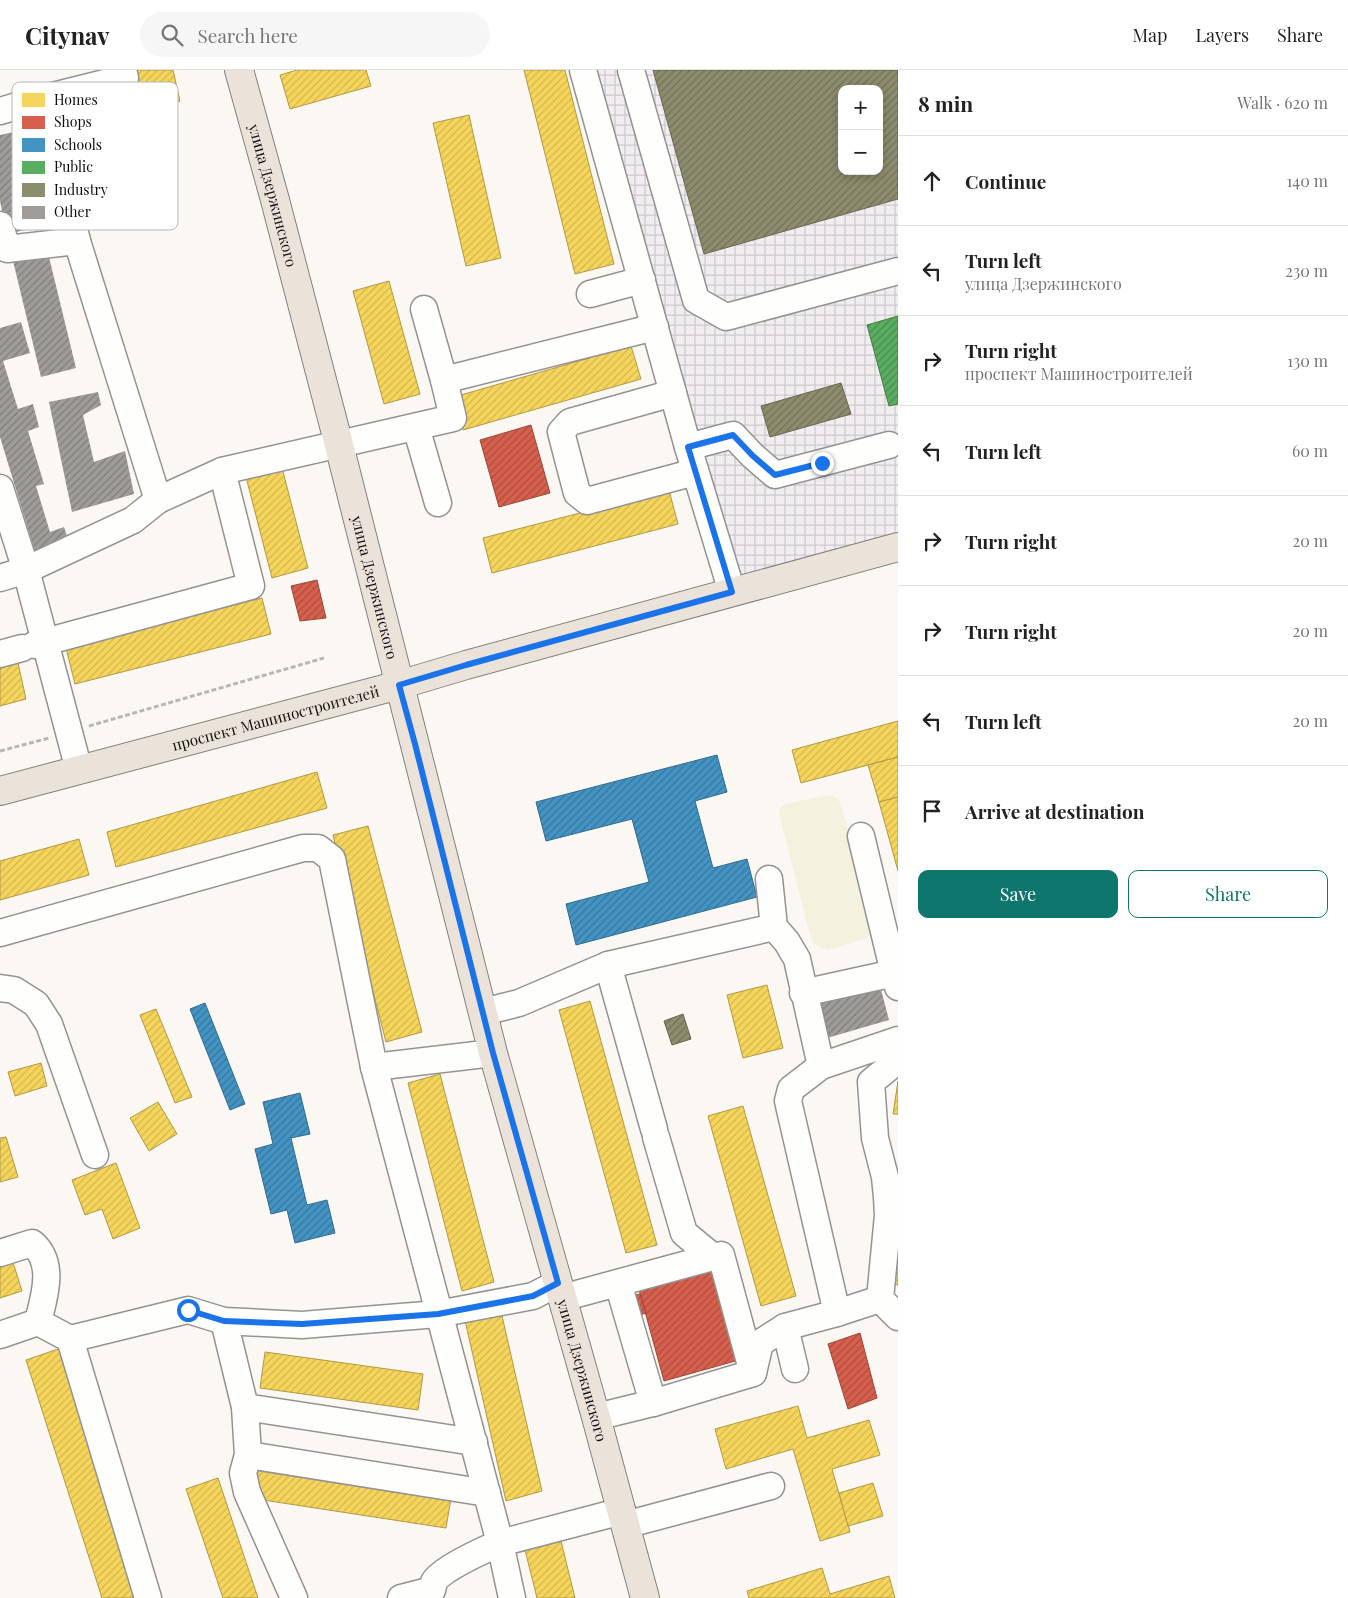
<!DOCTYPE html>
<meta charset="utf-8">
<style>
body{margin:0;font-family:"Playfair Display",serif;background:#f6f6f6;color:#222}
.controls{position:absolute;right:15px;top:15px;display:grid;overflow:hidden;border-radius:10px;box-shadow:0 2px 8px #0003}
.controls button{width:45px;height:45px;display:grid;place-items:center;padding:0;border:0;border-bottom:1px solid #e0e0e0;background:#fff;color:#222;font:25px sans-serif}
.stop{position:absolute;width:15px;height:15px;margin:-11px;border:4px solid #1a73e8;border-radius:50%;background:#fff}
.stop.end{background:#1a73e8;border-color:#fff;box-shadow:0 1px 5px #0008}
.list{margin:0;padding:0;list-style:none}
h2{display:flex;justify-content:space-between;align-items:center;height:65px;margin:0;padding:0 20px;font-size:21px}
h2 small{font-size:16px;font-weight:400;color:#767676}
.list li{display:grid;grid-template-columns:32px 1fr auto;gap:15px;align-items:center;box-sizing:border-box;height:90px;padding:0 20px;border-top:1px solid #e0e0e0}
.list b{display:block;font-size:19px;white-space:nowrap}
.list p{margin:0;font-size:16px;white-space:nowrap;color:#767676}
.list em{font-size:16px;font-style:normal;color:#767676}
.actions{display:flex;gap:10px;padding:15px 20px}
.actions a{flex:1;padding:11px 0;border:1px solid #0f766e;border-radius:10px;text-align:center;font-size:18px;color:#0f766e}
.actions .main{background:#0f766e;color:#fff}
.icon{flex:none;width:28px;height:28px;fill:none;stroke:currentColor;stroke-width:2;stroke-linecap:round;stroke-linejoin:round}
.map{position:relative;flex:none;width:898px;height:1528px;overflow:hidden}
header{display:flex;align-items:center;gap:30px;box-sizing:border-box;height:70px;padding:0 25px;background:#fff;border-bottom:1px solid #e0e0e0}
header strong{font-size:24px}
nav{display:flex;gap:28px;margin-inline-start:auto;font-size:18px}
.search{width:350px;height:45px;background:#f6f6f6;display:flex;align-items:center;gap:12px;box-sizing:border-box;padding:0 18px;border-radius:28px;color:#767676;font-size:19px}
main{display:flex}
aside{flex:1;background:#fff}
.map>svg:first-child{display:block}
</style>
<header>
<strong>Citynav</strong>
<div class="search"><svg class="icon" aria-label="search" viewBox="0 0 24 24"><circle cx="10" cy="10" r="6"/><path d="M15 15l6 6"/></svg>Search here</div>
<nav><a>Map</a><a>Layers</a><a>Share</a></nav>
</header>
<main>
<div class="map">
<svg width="898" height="1528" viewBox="0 0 898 1528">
<defs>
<pattern id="industrial-grid" width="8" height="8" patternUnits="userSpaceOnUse" patternTransform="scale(1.25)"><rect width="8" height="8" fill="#f1edf0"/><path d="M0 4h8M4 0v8" fill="none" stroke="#cdcacd"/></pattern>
<pattern id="homes-hatch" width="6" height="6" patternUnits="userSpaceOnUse" patternTransform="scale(1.25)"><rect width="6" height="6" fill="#f6d55c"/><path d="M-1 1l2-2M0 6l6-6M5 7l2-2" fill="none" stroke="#d2b64f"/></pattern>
<pattern id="shops-hatch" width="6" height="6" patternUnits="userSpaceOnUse" patternTransform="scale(1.25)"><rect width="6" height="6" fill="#d6604d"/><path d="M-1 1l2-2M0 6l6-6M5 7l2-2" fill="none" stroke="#ac4e3e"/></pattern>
<pattern id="schools-hatch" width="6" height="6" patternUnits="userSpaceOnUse" patternTransform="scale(1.25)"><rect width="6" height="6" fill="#4393c3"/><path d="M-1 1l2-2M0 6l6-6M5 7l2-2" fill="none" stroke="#36769d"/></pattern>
<pattern id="public-hatch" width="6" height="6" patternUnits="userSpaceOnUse" patternTransform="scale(1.25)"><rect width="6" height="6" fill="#5aae61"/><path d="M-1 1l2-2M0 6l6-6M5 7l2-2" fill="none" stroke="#498c4e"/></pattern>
<pattern id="industry-hatch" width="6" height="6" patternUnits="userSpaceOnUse" patternTransform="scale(1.25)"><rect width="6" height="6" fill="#8c8c6e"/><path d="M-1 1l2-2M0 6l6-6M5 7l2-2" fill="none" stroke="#717159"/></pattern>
<pattern id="building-hatch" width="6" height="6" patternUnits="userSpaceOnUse" patternTransform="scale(1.25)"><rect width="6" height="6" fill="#9f9c99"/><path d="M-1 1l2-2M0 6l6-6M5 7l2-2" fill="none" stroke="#807e7b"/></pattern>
</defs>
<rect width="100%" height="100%" fill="#fbf8f4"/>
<path fill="url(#industrial-grid)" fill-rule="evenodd" d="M 594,0 L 898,0 L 898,469 L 740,511 ZM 842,19 L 879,19 L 879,101 L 842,101 Z"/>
<path fill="#f2f2df" d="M 830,725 L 837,728 L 841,734 L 873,849 L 870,865 L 865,869 L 828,880 L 814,874 L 811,869 L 780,747 L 779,740 L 784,734 Z"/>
<g fill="url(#homes-hatch)" stroke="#b09945">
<path d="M 135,0 L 173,0 L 180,31 L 145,39 Z"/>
<path d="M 297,0 L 366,0 L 371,16 L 290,39 L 280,5 Z"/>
<path d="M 524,0 L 565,0 L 614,194 L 575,204 Z"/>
<path d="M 469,45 L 501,188 L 466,196 L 433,53 Z"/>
<path d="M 389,211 L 420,324 L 384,334 L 353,221 Z"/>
<path d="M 631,276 L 641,309 L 463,360 L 454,327 Z"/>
<path d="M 281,394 L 308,498 L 272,508 L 245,403 Z"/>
<path d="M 669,420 L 678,454 L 492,503 L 483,468 Z"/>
<path d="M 262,528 L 271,564 L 75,614 L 66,578 Z"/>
<path d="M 18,593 L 26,629 L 0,636 L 0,598 Z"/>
<path d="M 898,651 L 898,687 L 801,713 L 792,680 Z"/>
<path d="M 898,687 L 898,727 L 879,732 L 868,695 Z"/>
<path d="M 317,702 L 327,738 L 116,797 L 107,762 Z"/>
<path d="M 898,727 L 898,801 L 879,732 Z"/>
<path d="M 368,756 L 422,962 L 386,972 L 333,765 Z"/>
<path d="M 79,769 L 89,805 L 0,830 L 0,791 Z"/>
<path d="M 767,915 L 783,978 L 743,988 L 727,925 Z"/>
<path d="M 590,931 L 657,1175 L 626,1183 L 559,940 Z"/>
<path d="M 156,939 L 192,1027 L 175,1033 L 140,945 Z"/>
<path d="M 41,993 L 47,1016 L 15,1026 L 8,1002 Z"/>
<path d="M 440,1004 L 494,1212 L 462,1221 L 408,1013 Z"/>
<path d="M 898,1011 L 898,1044 L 893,1044 Z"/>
<path d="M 158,1032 L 177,1064 L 149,1081 L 130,1048 Z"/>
<path d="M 743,1036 L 796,1226 L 761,1236 L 708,1046 Z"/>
<path d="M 6,1067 L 18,1107 L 0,1112 L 0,1068 Z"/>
<path d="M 116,1093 L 140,1158 L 113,1169 L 102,1139 L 85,1145 L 72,1110 Z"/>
<path d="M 898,1180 L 898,1215 L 893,1214 Z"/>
<path d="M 11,1186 L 22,1221 L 0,1228 L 0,1189 Z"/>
<path d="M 500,1237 L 542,1421 L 506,1431 L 464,1246 Z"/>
<path d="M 61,1278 L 141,1528 L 102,1528 L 26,1290 Z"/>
<path d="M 265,1282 L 423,1304 L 418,1340 L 260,1318 Z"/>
<path d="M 798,1336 L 807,1368 L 869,1350 L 880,1385 L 832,1399 L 850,1462 L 820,1471 L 793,1379 L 726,1399 L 715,1359 Z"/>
<path d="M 256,1392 L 452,1422 L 446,1458 L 250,1428 Z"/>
<path d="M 218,1408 L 258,1528 L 223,1528 L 186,1419 Z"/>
<path d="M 873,1413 L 883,1446 L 848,1456 L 839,1423 Z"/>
<path d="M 559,1463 L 575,1528 L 537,1528 L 523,1472 Z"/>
<path d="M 822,1498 L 830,1524 L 889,1506 L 895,1528 L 749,1528 L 747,1521 Z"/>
</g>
<g fill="url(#shops-hatch)" stroke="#9a473a">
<path d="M 531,355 L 550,423 L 499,437 L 480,370 Z"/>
<path d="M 317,510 L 326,548 L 300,551 L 291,516 Z"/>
<path d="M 714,1196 L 739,1290 L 664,1311 L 638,1216 Z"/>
<path d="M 640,1224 L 646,1243 L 640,1245 L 635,1225 Z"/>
<path d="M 860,1263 L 877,1328 L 848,1339 L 828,1274 Z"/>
</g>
<g fill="url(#schools-hatch)" stroke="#336b8d">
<path d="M 717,685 L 727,722 L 695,731 L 713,798 L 747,789 L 757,827 L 576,875 L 566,834 L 649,812 L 632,749 L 546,771 L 536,732 Z"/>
<path d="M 205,933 L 245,1034 L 230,1040 L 190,939 Z"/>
<path d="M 300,1023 L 310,1064 L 291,1068 L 307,1135 L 327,1130 L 335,1163 L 295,1173 L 287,1140 L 271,1144 L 255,1079 L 273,1074 L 263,1032 Z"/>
</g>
<path fill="url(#public-hatch)" stroke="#437e48" d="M 898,246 L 898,334 L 889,336 L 867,255 Z"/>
<g fill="url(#industry-hatch)" stroke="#666651" fill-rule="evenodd">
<path d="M 653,0 L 898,0 L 898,129 L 704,184 ZM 842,19 L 879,19 L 879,101 L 842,101 Z"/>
<path d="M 841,313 L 851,344 L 770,367 L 761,336 Z"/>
<path d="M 683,944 L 691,969 L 672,975 L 664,951 Z"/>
</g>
<g fill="url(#building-hatch)">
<path d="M 23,60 L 43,156 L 7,164 L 0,131 L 0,65 Z"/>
<path d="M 48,183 L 76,298 L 41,307 L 13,191 Z"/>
<path d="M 21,252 L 30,283 L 3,291 L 18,339 L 33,334 L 39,357 L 28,361 L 44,414 L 36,416 L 50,462 L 64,457 L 68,469 L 43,477 L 45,482 L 36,485 L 0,367 L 0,258 Z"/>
<path d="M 98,322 L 101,335 L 83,345 L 94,392 L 125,381 L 134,424 L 72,442 L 49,332 Z"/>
<path d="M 879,912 L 889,950 L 827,968 L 816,931 Z"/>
</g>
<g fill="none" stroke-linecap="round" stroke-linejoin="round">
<defs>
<g id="minor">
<path d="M 123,0 L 125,8 L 44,28 L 77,171 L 158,430"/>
<path d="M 583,0 L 688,377 L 732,522"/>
<path d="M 631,0 L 696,230 L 726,247 L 898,201"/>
<path d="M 0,41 L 44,28"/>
<path d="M 0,155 L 7,179 L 77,171"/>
<path d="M 590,224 L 642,210"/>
<path d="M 424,239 L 444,310 L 655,257"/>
<path d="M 673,323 L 570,352 L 561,362 L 577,423 L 587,431 L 695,402"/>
<path d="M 416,357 L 438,433"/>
<path d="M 688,377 L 733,365 L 753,386 L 775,405 L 889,375"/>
<path d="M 0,418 L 26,500 L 79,700"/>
<path d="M 0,508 L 26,500 L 133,450 L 158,430 L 222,401 L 453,348 L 444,310"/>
<path d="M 34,575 L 251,516 L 222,401"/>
<path d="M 0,584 L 22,578"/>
<path d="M 861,766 L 894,903"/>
<path d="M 769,809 L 774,857 L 787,872 L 797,889 L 821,996"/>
<path d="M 0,863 L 303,778 L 318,778 L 332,789 L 374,997 L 500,1473 C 486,1479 440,1499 434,1512 C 433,1515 433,1518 432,1520 L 401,1528"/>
<path d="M 608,895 L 774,857"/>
<path d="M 0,918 L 14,920 L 36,934 L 49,954 L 95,1085"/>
<path d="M 803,923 L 894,903 L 898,917"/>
<path d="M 483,942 L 519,933 L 608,895 L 654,1059"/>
<path d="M 898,990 L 871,1012 L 875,1068 L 885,1107 L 887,1127 L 888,1145 L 880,1229 L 898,1247"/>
<path d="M 374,997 L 493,983"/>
<path d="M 0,1183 L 32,1173 C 56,1193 44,1227 38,1252"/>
<path d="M 618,1213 L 653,1333"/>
<path d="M 562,1228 L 713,1187"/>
<path d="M 837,1243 L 880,1229"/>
<path d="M 224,1251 L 245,1337 L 248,1385 L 243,1403 L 247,1422 L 294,1528"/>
<path d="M 785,1257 L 795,1299"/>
<path d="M 0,1265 L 38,1252 L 70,1269 L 188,1240 L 224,1251 L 302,1255 L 438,1244 L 533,1226 L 558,1213"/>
<path d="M 70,1269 L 148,1528"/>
<path d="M 753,1303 L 760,1273 L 785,1257 L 837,1243 L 788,1031 L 791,1019 L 821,996 L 898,970"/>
<path d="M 245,1337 L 474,1372"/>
<path d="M 596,1347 L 653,1333 L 753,1303 L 721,1185 L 713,1187 L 684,1163 L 656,1067"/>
<path d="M 248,1385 L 487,1423"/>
<path d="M 625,1455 L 771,1416"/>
<path d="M 512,1528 L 500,1473 L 622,1441"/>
</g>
<g id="major">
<path id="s1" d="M 239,0 L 275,130 L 339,375 L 493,983 L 596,1347 L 645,1528"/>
<path id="s2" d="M 0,721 L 399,615 L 466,595 L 898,477"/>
</g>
</defs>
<use href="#minor" stroke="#959392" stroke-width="29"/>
<use href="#major" stroke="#82817f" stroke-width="30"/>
<g stroke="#b8b7b7" stroke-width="3" stroke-dasharray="5 2.5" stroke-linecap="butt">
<path d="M 89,656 L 324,588"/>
<path d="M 0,681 L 49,668"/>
</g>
<use href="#minor" stroke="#fefefd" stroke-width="26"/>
<use href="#major" stroke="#ebe3da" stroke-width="28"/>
</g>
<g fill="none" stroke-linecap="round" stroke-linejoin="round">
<path stroke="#1a73e8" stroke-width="6" d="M 188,1240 L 224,1251 L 302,1254 L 438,1244 L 533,1226 L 558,1213 L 493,983 L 415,674 L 399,615 L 466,595 L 732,522 L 688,377 L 733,365 L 753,386 L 775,405 L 822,393"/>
</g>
<g text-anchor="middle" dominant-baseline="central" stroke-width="5" stroke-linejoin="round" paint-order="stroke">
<g font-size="15" fill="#0e0e0e" stroke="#fff">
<text stroke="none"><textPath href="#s1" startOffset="130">улица Дзержинского</textPath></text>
<text stroke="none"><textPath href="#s1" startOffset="535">улица Дзержинского</textPath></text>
<text stroke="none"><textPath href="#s2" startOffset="285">проспект Машиностроителей</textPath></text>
<text stroke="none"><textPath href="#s1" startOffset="1345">улица Дзержинского</textPath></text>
</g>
</g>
<rect x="12" y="12" width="166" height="148" rx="8" fill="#fff" stroke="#b7b7b7" stroke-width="1"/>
<rect x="22" y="23" width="23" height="14" fill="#f6d55c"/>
<rect x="22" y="46" width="23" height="13" fill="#d6604d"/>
<rect x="22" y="68" width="23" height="14" fill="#4393c3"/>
<rect x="22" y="91" width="23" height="13" fill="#5aae61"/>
<rect x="22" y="113" width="23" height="14" fill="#8c8c6e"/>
<rect x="22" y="136" width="23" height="13" fill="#9f9c99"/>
<g font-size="14" fill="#0e0e0e">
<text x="54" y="35">Homes</text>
<text x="54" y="57">Shops</text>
<text x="54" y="80">Schools</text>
<text x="54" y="102">Public</text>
<text x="54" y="125">Industry</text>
<text x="54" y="147">Other</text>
</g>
</svg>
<div class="controls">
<button>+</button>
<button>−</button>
</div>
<div class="stop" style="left:188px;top:1240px"></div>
<div class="stop end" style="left:822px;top:393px"></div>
</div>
<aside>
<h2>8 min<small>Walk · 620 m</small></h2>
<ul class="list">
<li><svg class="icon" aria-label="ahead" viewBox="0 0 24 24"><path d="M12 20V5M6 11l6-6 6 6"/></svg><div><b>Continue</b></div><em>140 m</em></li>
<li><svg class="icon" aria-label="left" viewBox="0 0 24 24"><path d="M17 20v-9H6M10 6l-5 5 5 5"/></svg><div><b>Turn left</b><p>улица Дзержинского</p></div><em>230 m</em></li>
<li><svg class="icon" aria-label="right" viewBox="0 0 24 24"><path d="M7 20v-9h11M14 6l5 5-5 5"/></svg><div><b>Turn right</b><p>проспект Машиностроителей</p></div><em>130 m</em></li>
<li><svg class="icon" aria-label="left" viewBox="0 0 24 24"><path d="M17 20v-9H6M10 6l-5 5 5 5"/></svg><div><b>Turn left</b></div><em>60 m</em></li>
<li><svg class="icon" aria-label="right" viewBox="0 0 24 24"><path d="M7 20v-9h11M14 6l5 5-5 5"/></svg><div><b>Turn right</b></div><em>20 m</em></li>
<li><svg class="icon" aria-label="right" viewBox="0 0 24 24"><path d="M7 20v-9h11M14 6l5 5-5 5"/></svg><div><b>Turn right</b></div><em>20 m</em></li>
<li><svg class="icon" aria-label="left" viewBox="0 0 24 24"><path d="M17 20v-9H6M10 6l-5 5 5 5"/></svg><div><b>Turn left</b></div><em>20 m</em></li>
<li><svg class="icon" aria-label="arrive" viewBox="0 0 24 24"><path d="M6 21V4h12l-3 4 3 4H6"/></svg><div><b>Arrive at destination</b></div></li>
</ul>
<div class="actions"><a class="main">Save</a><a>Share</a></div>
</aside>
</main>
